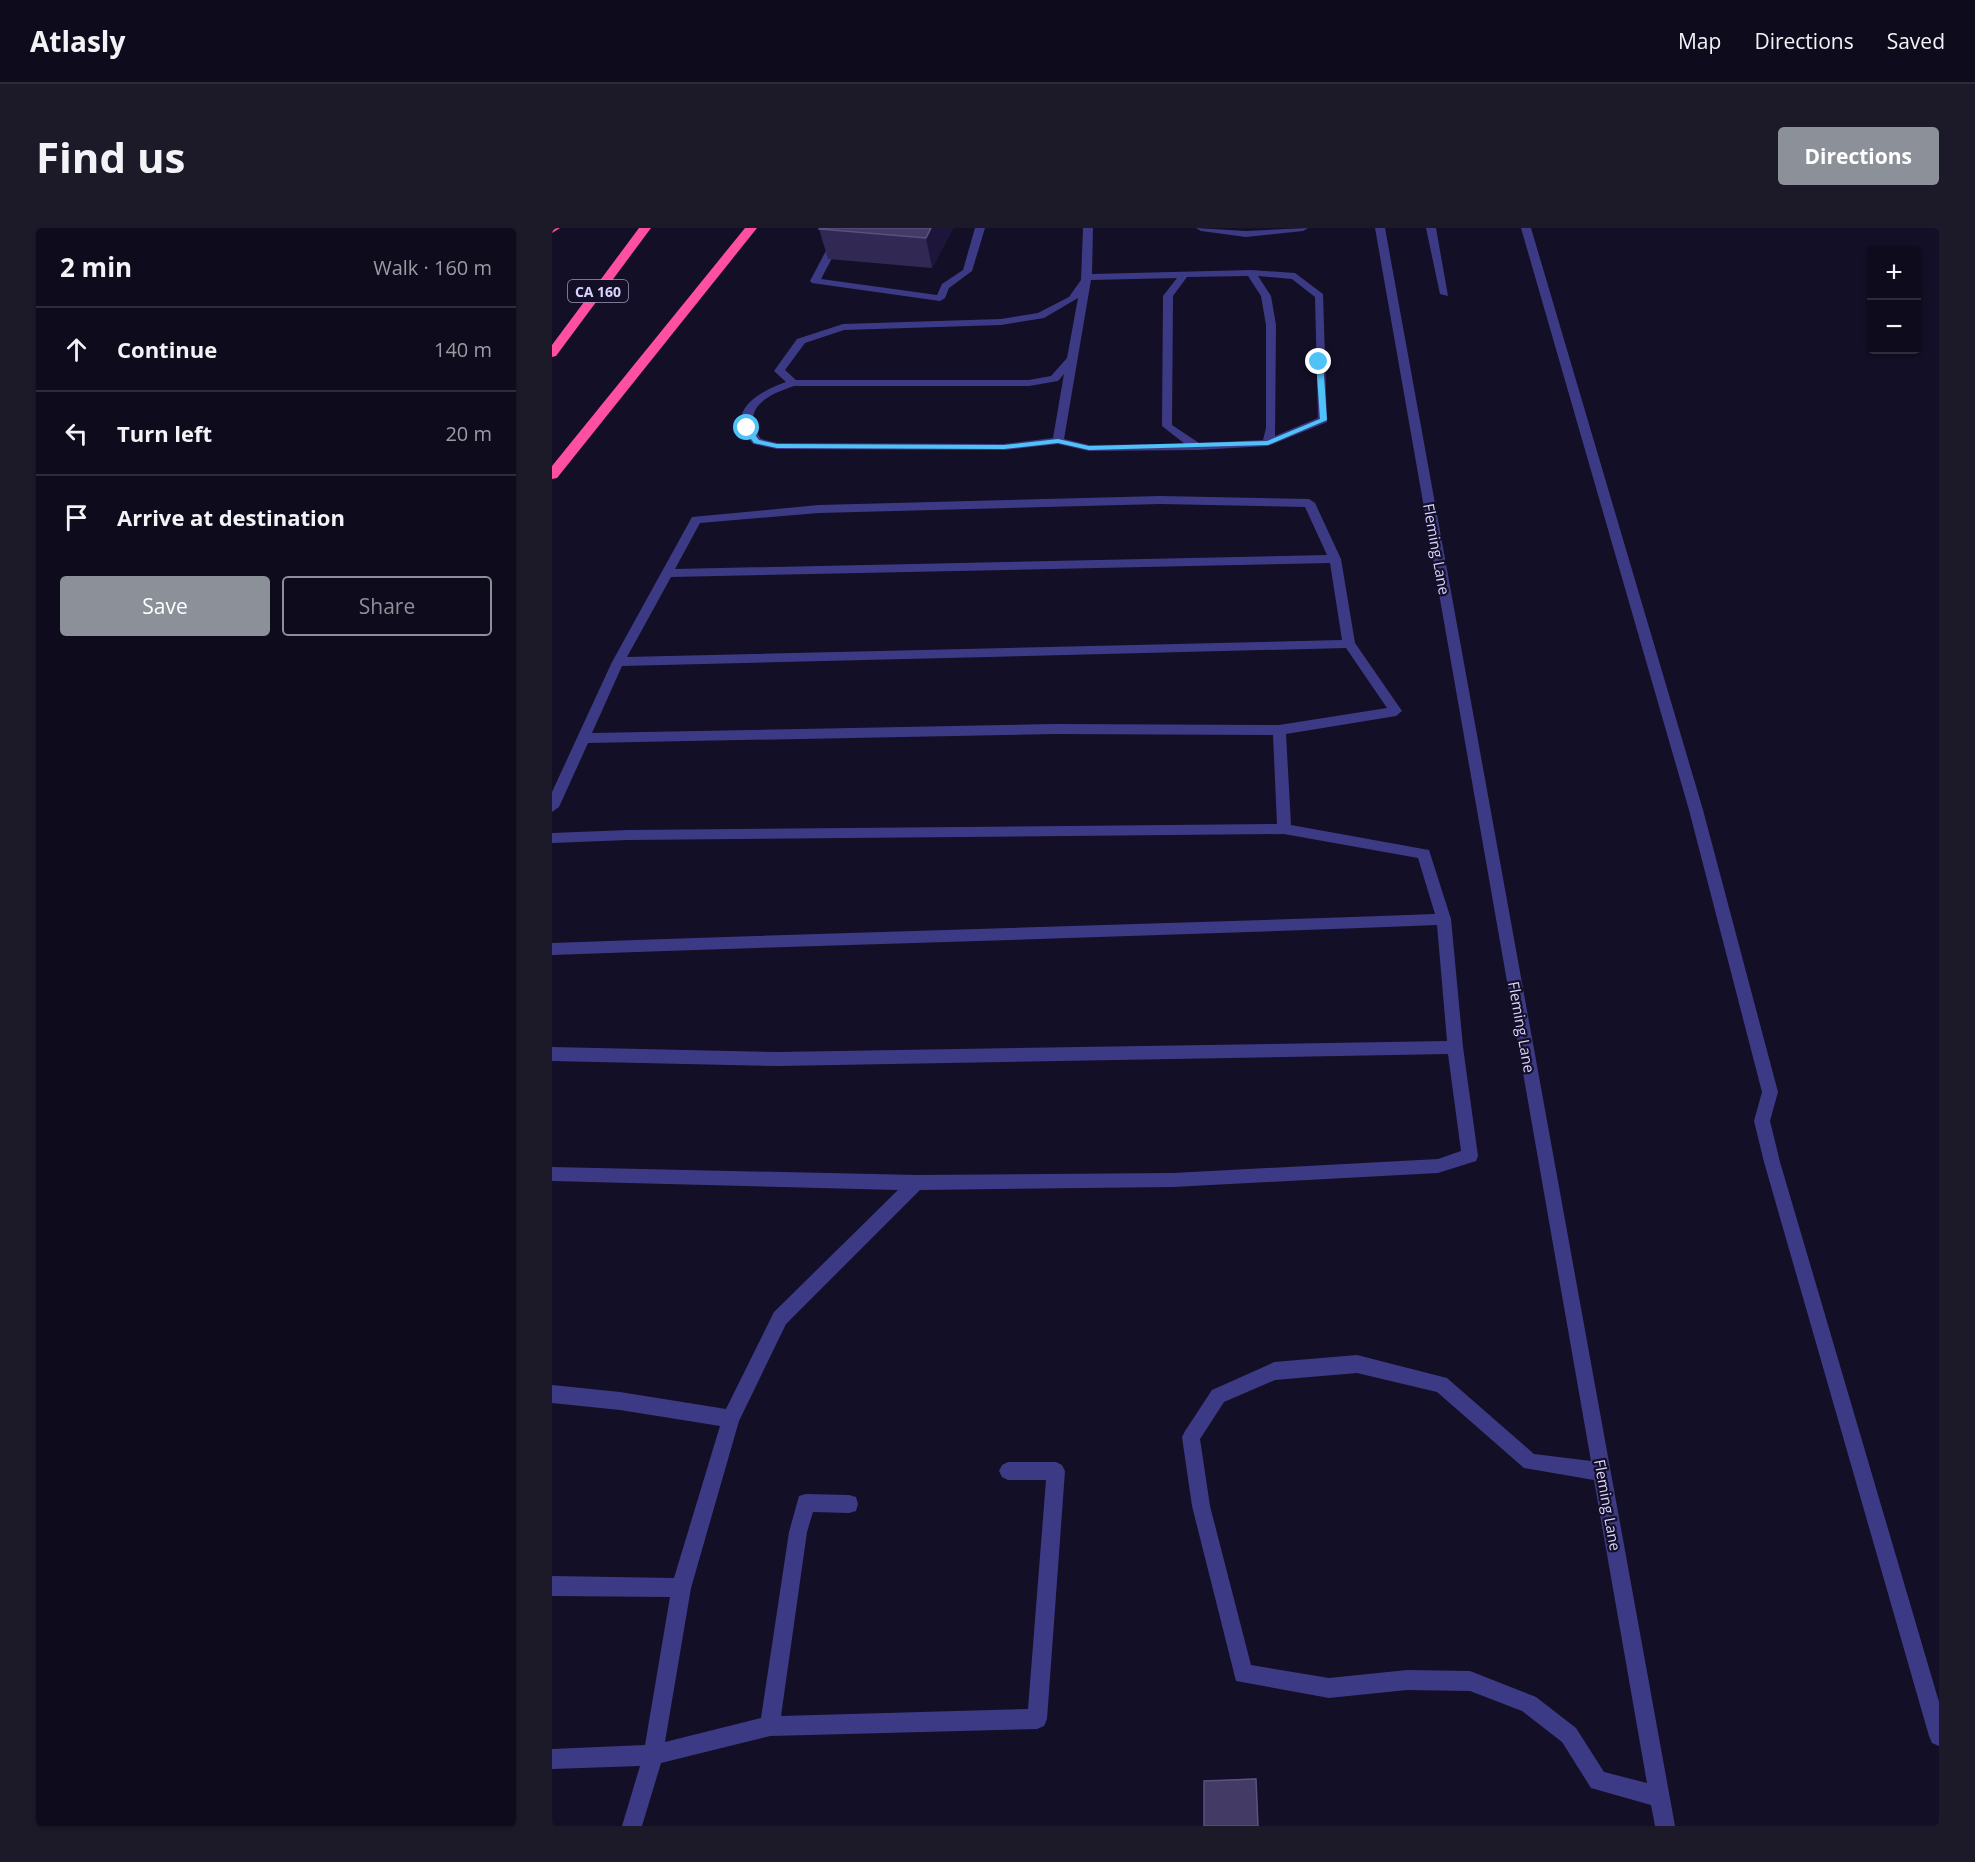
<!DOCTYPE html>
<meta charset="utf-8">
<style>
body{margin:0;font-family:"Open Sans",sans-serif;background:#1c1929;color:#f1f3f6}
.controls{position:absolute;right:18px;top:18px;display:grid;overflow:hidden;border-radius:6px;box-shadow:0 2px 4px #0004}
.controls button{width:54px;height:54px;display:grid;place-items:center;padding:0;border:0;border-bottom:2px solid #2e2b3b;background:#0e0b1c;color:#f1f3f6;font:30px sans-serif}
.stop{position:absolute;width:18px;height:18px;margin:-14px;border:4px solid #4fc3f7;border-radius:50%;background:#fff}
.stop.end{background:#4fc3f7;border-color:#fff;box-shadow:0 2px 6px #0008}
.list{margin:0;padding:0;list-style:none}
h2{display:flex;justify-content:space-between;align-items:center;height:78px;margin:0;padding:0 24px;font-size:26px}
h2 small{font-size:20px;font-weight:400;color:#9b9ba3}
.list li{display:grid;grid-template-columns:39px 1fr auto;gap:18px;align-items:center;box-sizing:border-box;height:84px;padding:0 24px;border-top:2px solid #2e2b3b}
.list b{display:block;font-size:22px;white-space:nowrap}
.list em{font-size:20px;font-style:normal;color:#9b9ba3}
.actions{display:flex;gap:12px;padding:18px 24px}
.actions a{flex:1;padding:14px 0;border:2px solid #8c9099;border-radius:6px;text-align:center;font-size:21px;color:#8c9099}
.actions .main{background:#8c9099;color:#fff}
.icon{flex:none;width:33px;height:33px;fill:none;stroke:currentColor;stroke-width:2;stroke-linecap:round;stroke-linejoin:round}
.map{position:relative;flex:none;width:1387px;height:1598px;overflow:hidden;border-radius:6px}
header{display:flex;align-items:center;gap:36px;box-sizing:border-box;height:84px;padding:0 30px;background:#0e0b1c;border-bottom:2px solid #2e2b3b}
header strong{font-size:28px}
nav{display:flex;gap:33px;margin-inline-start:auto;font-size:21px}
.intro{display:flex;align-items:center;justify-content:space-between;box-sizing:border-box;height:144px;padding:0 36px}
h1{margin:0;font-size:42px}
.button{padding:15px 27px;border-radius:6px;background:#8c9099;color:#fff;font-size:21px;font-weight:700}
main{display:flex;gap:36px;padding:0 36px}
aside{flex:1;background:#0e0b1c;border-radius:6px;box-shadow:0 2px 4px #0004}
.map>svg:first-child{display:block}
</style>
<header>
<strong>Atlasly</strong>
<nav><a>Map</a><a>Directions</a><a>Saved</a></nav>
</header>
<div class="intro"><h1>Find us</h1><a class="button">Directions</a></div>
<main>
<aside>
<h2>2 min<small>Walk · 160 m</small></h2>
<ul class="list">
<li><svg class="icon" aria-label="ahead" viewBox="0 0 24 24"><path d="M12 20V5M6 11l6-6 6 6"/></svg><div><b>Continue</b></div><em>140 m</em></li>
<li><svg class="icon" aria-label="left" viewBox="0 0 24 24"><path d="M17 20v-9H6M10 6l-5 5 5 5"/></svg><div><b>Turn left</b></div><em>20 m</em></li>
<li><svg class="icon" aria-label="arrive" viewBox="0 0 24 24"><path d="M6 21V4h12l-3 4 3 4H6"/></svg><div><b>Arrive at destination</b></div></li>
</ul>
<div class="actions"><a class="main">Save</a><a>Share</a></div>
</aside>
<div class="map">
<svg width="1387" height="1598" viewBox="0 0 1387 1598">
<rect width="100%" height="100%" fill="#130f26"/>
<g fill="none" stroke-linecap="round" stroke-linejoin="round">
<g fill="#3d3a85" fill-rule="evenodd">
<path d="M 286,0 L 296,0 L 269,51 L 385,67 L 390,56 L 411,42 L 423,0 L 433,0 L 420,43 L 397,60 L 393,70 L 388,73 L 260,55 L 258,53 Z"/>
<path d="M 531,0 L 541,0 L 540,46 L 699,42 L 743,45 L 771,66 L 775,194 L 716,218 L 645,222 L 537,223 L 506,216 L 452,222 L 225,221 L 201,216 C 198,212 191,205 190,200 C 182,176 216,160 234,154 L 222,143 L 245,111 L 291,96 L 449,91 L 486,85 L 517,69 L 529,52 ZM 696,48 L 709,68 L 714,97 L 714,200 L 711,212 L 647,215 L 620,197 L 621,68 L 635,49 ZM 706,48 L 740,51 L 763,69 L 766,190 L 723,208 L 724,97 L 719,68 ZM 625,50 L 611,68 L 610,198 L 633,216 L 537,217 L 512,211 L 539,52 ZM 526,70 L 515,130 L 499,148 L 477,152 L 244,152 L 233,142 L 253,115 L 292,102 L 449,97 L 492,90 ZM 512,146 L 501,210 L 452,216 L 225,215 L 209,211 C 187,181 215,167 242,158 L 477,158 L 506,153 Z"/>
<path d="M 644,0 L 694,3 L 756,0 L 751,3 L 694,9 L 649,3 Z"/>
<path d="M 823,0 L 833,0 L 1123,1598 L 1103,1598 L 1099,1577 L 1039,1560 L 1010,1514 L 970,1483 L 918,1463 L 855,1462 L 777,1470 L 684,1453 L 640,1278 L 630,1209 L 633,1203 L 660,1162 L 716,1137 L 722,1134 L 805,1127 L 895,1150 L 982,1226 L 1039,1233 ZM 805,1145 L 885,1164 L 972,1240 L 1042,1252 L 1095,1555 L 1052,1544 L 1024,1500 L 984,1469 L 918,1443 L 855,1442 L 777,1450 L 699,1437 L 658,1278 L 648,1211 L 672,1174 L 723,1152 Z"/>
<path d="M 874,0 L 884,0 L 896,68 L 888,66 Z"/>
<path d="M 969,0 L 979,0 L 1151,582 L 1226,864 L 1218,893 L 1228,934 L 1387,1474 L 1387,1518 L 1380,1515 L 1377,1508 L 1212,934 L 1202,893 L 1210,864 L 1137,582 Z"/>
<path d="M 608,268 L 757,271 L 763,275 L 789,331 L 803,415 L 850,483 L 844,488 L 734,506 L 739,597 L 877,622 L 899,691 L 911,819 L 926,928 L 924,933 L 886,945 L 621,959 L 368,962 L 234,1096 L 187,1193 L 139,1360 L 113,1514 L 209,1490 L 237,1304 L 247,1268 L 254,1266 L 297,1267 L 304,1269 L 306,1276 L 304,1283 L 297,1285 L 261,1284 L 255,1304 L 229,1488 L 476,1481 L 494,1252 L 456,1252 L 450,1249 L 447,1243 L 450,1237 L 456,1234 L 504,1234 L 510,1237 L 513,1243 L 495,1491 L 492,1498 L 485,1501 L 218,1508 L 109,1535 L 90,1598 L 70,1598 L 88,1538 L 0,1541 L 0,1521 L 93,1517 L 118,1369 L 0,1368 L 0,1348 L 122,1350 L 168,1198 L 68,1182 L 0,1175 L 0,1157 L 68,1164 L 174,1181 L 222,1084 L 346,962 L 0,953 L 0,939 L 364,947 L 621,945 L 886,931 L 909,923 L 896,826 L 226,838 L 0,833 L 0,819 L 226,824 L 895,813 L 885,697 C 590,709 295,716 0,727 L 0,715 C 294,704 589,697 883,686 L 866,630 L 732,606 L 76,612 L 0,615 L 0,605 L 76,602 L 725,596 L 721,507 L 503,506 L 36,515 L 7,579 L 0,584 L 0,564 L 60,434 L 140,289 L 267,277 ZM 608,276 L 753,279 L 775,327 L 123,341 L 148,295 L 267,285 ZM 778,335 L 790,412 L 75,429 L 119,349 ZM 794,420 L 835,480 L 727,497 L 503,496 L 40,505 L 70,438 Z"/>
</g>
<g fill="#ff4fa3" fill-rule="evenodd">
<path d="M 0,0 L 8,0 L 0,5 Z"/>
<path d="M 87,0 L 99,0 L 4,128 L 0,129 L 0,117 Z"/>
<path d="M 193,0 L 205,0 L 5,250 L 0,251 L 0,238 Z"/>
</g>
</g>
<g fill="#312854">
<path d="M 401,0 L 380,40 L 276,31 L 267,1 Z"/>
<path d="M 704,1550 L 706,1598 L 652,1553 Z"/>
</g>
<path fill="#1d163a" d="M 379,0 L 401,0 L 380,40 L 374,10 Z"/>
<g fill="#433a66" stroke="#5a527e" stroke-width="1.5">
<path d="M 268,0 L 379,0 L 374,10 L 267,1 Z"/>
<path d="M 704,1551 L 706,1598 L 652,1598 L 652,1553 Z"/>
</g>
<path fill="#4fc3f7" d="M 767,132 L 771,134 L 775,192 L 716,217 L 537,222 L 506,215 L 452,221 L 225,220 L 202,215 L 191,200 L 197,199 L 207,212 L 225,216 L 452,217 L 506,211 L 537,218 L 715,213 L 768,191 L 764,134 Z"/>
<g text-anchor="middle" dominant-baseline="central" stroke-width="4.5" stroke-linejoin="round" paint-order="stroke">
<rect fill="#130f26" stroke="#9e99be" stroke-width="1.5" x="16" y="52" width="60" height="22" rx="4.5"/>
<g font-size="14" font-weight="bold" fill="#d9d4ff">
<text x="46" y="63">CA 160</text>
</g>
<g font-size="15" fill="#d9d4ff" stroke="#130f26">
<text transform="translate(885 321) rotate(80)">Fleming Lane</text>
<text transform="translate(970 799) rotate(80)">Fleming Lane</text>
<text transform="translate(1056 1277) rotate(80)">Fleming Lane</text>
</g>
</g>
</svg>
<div class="controls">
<button>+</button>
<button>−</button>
</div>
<div class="stop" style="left:195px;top:200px"></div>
<div class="stop end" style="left:767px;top:134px"></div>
</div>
</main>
